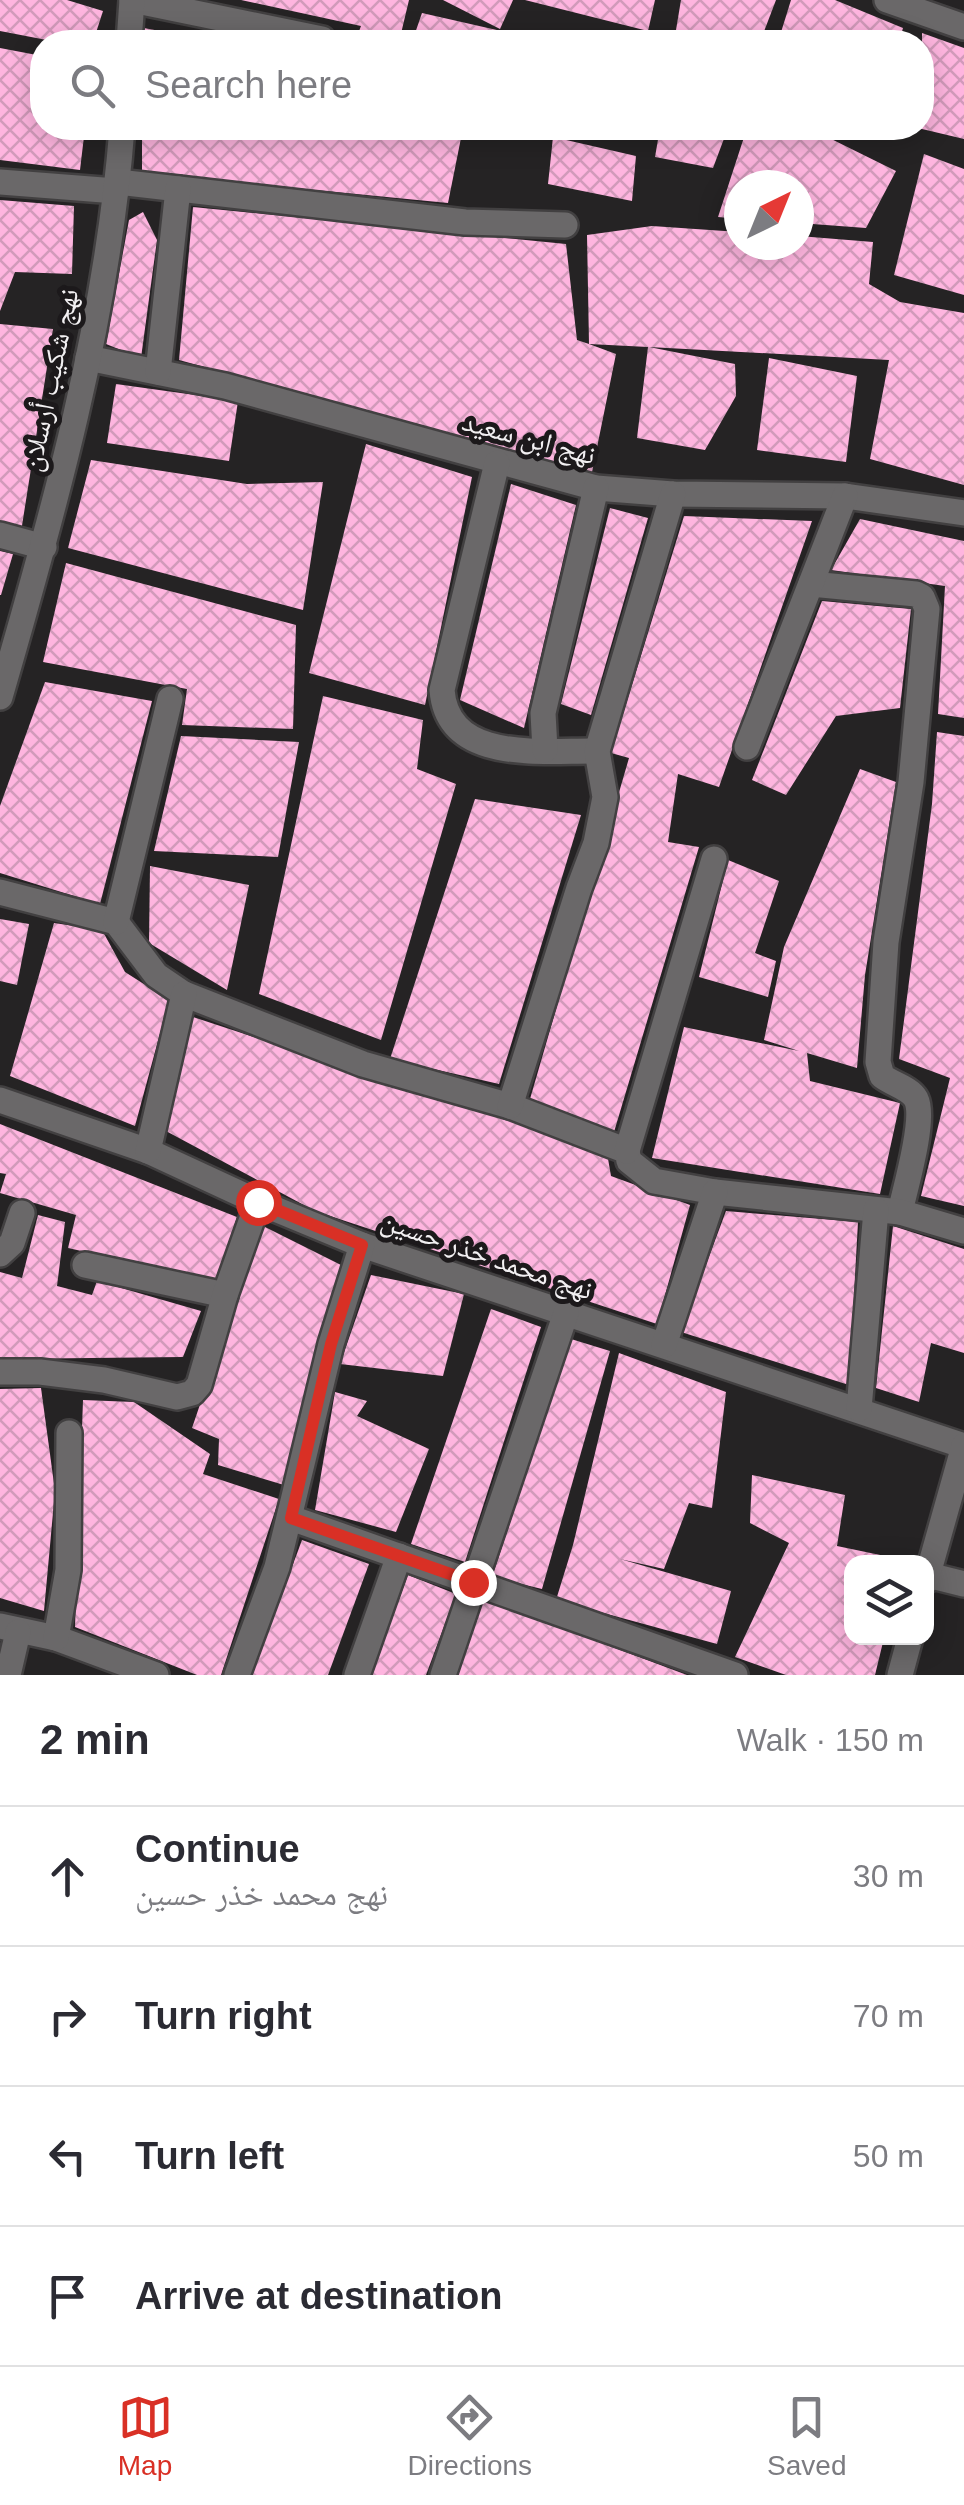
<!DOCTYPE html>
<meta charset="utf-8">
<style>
body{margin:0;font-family:Arial,"Noto Naskh Arabic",sans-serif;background:#f2f2f3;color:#2b2b33}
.controls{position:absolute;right:30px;bottom:30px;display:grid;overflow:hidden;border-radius:20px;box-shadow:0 5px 25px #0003}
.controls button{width:90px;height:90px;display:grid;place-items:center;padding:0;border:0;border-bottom:2px solid #e1e1e2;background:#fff;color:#2b2b33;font:50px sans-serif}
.compass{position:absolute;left:724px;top:170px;width:90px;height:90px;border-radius:50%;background:#fff;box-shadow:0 5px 25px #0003;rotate:43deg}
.stop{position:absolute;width:30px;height:30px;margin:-22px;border:8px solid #d93025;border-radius:50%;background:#fff}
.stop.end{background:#d93025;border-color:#fff;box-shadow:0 2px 10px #0008}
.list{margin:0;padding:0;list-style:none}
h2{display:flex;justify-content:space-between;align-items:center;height:130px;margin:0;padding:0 40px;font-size:42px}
h2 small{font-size:32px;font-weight:400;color:#7c7c81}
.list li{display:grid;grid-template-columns:65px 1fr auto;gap:30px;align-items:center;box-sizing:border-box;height:140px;padding:0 40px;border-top:2px solid #e1e1e2}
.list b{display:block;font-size:38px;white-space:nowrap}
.list p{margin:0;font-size:32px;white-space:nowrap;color:#7c7c81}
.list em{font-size:32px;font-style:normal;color:#7c7c81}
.icon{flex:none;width:55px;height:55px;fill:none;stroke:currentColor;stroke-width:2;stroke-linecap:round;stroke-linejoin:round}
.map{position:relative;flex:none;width:964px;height:1675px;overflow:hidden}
.search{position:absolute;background:#fff;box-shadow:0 5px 25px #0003;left:30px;right:30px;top:30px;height:110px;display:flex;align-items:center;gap:25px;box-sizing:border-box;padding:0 35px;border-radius:40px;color:#7c7c81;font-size:38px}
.sheet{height:690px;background:#fff}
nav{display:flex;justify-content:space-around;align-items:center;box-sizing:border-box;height:140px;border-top:2px solid #e1e1e2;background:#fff;font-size:28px;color:#7c7c81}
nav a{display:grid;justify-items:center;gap:5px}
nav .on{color:#d93025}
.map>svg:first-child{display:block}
</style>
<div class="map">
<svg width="964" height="1675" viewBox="0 0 964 1675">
<defs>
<pattern id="building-cross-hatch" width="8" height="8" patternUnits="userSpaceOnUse" patternTransform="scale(2.5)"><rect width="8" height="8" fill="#feb5df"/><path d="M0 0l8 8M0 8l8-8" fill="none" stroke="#d19aba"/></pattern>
</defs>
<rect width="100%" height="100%" fill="#252324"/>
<g fill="url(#building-cross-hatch)">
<path d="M 0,0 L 67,0 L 103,11 L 93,42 L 57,42 L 0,31 Z"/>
<path d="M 241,0 L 409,0 L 399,42 L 355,42 L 361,26 Z"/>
<path d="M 443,0 L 513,0 L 500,29 Z"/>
<path d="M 525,0 L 655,0 L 648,31 Z"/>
<path d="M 681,0 L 776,0 L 760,42 L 674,42 Z"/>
<path d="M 791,0 L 835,0 L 903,28 L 899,42 L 778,42 Z"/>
<path d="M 422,13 L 545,41 L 544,42 L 412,42 Z"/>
<path d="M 144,28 L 212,41 L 212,42 L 143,42 Z"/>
<path d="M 922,33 L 964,48 L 964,139 L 922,129 Z"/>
<path d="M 0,48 L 42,56 L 42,128 L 85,128 L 80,170 L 0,160 Z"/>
<path d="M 142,128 L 463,128 L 448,203 L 142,173 Z"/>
<path d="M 660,128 L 728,128 L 713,168 L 655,157 Z"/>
<path d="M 747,128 L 809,128 L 896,171 L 866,228 L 799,223 L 799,185 L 739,185 L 739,219 L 718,217 Z"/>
<path d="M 553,137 L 636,156 L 632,201 L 548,184 Z"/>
<path d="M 924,154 L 964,169 L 964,295 L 894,275 Z"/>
<path d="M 0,200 L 74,206 L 72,274 L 15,272 L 0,311 Z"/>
<path d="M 193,207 L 566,244 L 577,340 L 589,344 L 587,235 L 652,226 L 739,232 L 739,245 L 799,245 L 799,236 L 873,242 L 869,284 L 900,302 L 964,313 L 964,485 L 870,459 L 889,360 L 649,347 L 735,364 L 736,396 L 705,450 L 637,438 L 648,347 L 589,344 L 616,354 L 592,472 L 179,360 Z"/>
<path d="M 143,212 L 157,240 L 141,358 L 106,344 L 129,220 Z"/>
<path d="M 0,324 L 53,329 L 21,532 L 0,526 Z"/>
<path d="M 769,358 L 857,376 L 846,462 L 757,450 Z"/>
<path d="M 116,384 L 238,401 L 229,461 L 107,443 Z"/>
<path d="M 366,444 L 472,477 L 425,705 L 309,673 Z"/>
<path d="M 91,460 L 247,484 L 323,482 L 303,610 L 68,548 Z"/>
<path d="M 511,484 L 576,505 L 524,728 L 460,700 Z"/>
<path d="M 610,508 L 648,518 L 591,715 L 561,704 Z"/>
<path d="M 684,516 L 812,521 L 719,787 L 678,774 L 668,842 L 699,847 L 614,1132 L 530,1099 L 629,758 L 611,753 Z"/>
<path d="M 860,519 L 964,541 L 964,718 L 938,714 L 945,586 L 831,570 Z"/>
<path d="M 0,551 L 13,554 L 1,595 L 0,595 Z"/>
<path d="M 66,563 L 296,625 L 293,729 L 182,725 L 187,689 L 43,662 Z"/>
<path d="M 822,601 L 911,609 L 900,708 L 836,716 L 786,795 L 752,780 Z"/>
<path d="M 45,682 L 152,701 L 100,904 L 0,873 L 0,806 Z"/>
<path d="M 323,696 L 423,720 L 417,769 L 456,784 L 381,1040 L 259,994 Z"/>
<path d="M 937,732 L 964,736 L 964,1206 L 921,1196 L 950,1078 L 899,1059 L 932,804 Z"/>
<path d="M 181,736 L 299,742 L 278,857 L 154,851 Z"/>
<path d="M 860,769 L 896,782 L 865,975 L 857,1068 L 807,1053 L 810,1081 L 900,1103 L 880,1194 L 652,1158 L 684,1027 L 799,1051 L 764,1040 L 784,947 Z"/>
<path d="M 475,799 L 581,815 L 499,1084 L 390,1059 Z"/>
<path d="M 728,860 L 779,881 L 755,953 L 776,961 L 768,997 L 699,977 Z"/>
<path d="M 150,866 L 249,885 L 227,990 L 149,943 Z"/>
<path d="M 0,919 L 29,924 L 17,985 L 0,981 Z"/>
<path d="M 54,923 L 102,930 L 125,972 L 169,1000 L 135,1126 L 10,1076 Z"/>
<path d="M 193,1017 L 607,1153 L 611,1176 L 690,1205 L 657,1324 L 315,1211 L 164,1130 Z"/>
<path d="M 0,1124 L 237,1217 L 216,1281 L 68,1248 L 76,1215 L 0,1193 L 6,1174 L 0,1173 Z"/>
<path d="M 726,1211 L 858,1222 L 849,1385 L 681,1332 Z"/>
<path d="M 38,1215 L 65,1222 L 57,1286 L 92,1295 L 97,1281 L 201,1311 L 183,1357 L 0,1359 L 0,1272 L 22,1278 Z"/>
<path d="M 261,1225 L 343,1266 L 284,1485 L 218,1465 L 219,1439 L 192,1428 Z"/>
<path d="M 893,1226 L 964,1249 L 964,1353 L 931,1343 L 919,1402 L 876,1388 Z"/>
<path d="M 371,1275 L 464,1294 L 443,1376 L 340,1364 Z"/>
<path d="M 491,1309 L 541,1327 L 465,1562 L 411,1544 Z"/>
<path d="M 571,1339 L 610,1351 L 542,1589 L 492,1577 Z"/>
<path d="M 619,1353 L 726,1392 L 712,1508 L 689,1503 L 664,1569 L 620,1559 L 731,1591 L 717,1644 L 556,1600 L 573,1545 Z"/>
<path d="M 41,1388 L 55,1491 L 44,1611 L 0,1598 L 0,1389 Z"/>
<path d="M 335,1392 L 367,1401 L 357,1416 L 429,1449 L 396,1532 L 315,1510 Z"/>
<path d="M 83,1400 L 134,1402 L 210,1454 L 203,1474 L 279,1499 L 221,1675 L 197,1675 L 75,1627 Z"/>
<path d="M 752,1475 L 845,1495 L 837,1546 L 909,1561 L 851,1562 L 851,1638 L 884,1638 L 875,1675 L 786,1675 L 735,1657 L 789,1543 L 750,1523 Z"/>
<path d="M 302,1540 L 369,1564 L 328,1675 L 252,1675 Z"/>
<path d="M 408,1575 L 456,1594 L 426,1675 L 371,1675 Z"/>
<path d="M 481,1598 L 687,1675 L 457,1675 Z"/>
</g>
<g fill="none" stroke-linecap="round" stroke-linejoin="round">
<defs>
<g id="minor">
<path d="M 132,0 L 322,39"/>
<path d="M 887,0 L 964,27"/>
<path d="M 129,42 L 132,0"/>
<path d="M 0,182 L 116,191"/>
<path d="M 118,182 L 465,222 L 565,225"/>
<path d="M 88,358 L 225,386 L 596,488 L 673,494 L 845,496 L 964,513"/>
<path d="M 158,372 L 178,189"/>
<path d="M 497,463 L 442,690 C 448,764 542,750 597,751"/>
<path d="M 0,535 L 44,547"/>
<path d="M 811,584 L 916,594 L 922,597 L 927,609 L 911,782 L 886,942 L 878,1062 L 882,1076 C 892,1084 910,1088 916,1099 C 926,1119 905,1189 900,1212"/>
<path d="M 0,697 C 54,511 107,322 122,128"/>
<path d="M 747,747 L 845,496"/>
<path d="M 545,750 L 543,713 L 596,488"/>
<path d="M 0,892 L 116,922 L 156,975 L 184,994 L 363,1064 L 510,1106 L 627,1151 L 629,1161 L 654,1181 L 715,1192 L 900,1212 L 964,1231"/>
<path d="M 116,922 L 170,699"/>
<path d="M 0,1100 L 148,1151 L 258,1202 L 362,1245 L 964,1446"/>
<path d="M 510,1106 L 579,888 L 596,843 L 605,797 L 597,751 L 673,494"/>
<path d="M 148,1151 L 184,994"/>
<path d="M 627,1151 L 714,859"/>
<path d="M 0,1254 L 12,1243 L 22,1213"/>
<path d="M 85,1265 L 225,1295"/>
<path d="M 664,1345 L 715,1192"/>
<path d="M 0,1372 L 40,1372 L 104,1380 L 177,1397 L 192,1393 L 199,1385 L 225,1295 L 258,1202"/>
<path d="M 859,1409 L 876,1210"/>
<path d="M 291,1518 L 735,1675"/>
<path d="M 928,1575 L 964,1584"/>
<path d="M 926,1581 L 964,1446"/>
<path d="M 0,1626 L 56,1638 L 156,1675"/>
<path d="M 56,1638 L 68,1570 L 69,1433"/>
<path d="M 8,1675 L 18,1632"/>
<path d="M 237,1675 L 277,1567 L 331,1344 L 362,1245"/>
<path d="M 357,1675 L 399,1556"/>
<path d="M 443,1675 L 566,1313"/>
<path d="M 900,1675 L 910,1638"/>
</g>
</defs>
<use href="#minor" stroke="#424041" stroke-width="30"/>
<use href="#minor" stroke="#6a6869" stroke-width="25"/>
</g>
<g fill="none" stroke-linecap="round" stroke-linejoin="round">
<path stroke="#d93025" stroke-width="12" d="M 258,1202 L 362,1245 L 331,1344 L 291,1518 L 473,1582"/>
</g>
<g text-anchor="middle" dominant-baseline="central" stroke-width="10" stroke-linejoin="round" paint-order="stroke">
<g font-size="28" fill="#f2f0f2" stroke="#1c191b">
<text transform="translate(50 380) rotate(-78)">نهج شكيب أرسلان</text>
<text transform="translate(529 438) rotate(15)">نهج ابن سعيد</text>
<text transform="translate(487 1255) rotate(19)">نهج محمد خذر حسين</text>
</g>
</g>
</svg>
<div class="controls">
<button><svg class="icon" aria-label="layers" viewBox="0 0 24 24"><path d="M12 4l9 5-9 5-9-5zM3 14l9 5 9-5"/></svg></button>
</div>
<svg class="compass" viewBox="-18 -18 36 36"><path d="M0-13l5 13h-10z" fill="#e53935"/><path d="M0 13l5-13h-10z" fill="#7c7c81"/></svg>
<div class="stop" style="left:258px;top:1202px"></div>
<div class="stop end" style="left:473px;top:1582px"></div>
<div class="search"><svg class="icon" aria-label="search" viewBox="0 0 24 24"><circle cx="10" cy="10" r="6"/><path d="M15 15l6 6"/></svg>Search here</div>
</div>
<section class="sheet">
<h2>2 min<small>Walk · 150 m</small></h2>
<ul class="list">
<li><svg class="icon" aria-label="ahead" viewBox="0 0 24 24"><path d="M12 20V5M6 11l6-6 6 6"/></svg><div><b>Continue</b><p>نهج محمد خذر حسين</p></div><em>30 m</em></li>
<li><svg class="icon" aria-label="right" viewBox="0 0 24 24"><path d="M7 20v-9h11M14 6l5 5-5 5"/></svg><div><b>Turn right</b></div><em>70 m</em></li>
<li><svg class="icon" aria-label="left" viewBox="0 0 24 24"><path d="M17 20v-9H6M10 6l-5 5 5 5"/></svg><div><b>Turn left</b></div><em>50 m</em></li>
<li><svg class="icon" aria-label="arrive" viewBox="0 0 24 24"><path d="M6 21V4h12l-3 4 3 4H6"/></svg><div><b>Arrive at destination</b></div></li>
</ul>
</section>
<nav>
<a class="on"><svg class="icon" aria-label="map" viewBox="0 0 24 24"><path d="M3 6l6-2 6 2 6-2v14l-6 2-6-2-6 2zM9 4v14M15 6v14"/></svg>Map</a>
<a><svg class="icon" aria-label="directions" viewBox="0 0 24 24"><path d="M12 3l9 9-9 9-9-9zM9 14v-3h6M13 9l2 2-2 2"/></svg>Directions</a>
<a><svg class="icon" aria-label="saved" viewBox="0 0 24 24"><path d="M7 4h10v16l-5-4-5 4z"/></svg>Saved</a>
</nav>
